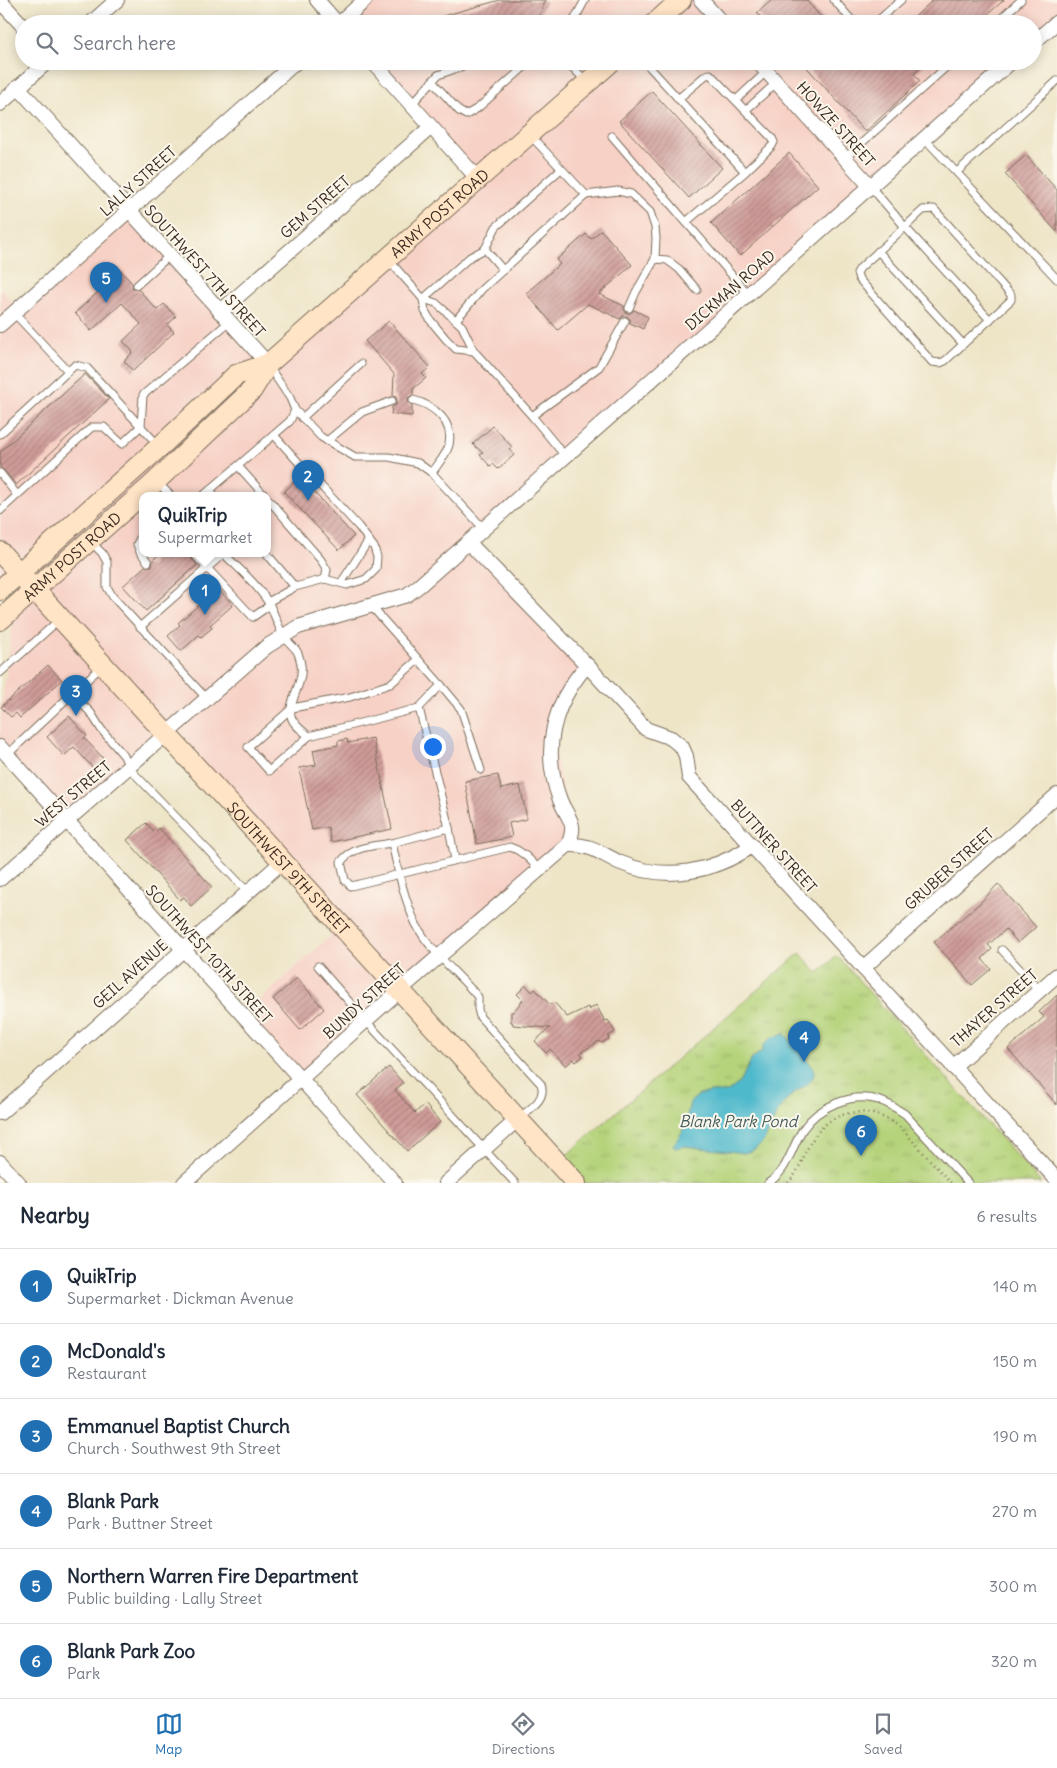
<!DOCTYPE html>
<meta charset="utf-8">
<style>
body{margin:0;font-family:Delius,sans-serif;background:#f2f2f3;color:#1f2937}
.you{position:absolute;left:432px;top:746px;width:18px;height:18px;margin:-12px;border:4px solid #fff;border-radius:50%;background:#1a73e8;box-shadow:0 0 0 8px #1a73e833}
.badge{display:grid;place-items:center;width:32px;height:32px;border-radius:50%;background:#1f6fb2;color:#fff;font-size:16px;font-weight:700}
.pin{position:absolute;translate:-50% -41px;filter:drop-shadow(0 1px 2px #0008)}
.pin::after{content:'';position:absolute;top:26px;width:18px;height:15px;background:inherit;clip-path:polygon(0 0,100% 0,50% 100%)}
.popup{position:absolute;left:139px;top:492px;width:132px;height:65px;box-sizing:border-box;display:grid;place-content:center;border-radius:10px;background:#fff;filter:drop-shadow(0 1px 4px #0005);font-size:16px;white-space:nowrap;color:#747a83}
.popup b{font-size:19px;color:#1f2937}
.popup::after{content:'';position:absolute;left:50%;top:100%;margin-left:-10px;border:10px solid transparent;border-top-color:#fff}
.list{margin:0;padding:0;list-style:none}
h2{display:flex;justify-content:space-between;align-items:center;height:65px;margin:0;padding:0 20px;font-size:21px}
h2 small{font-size:16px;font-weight:400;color:#747a83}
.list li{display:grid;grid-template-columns:32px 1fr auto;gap:15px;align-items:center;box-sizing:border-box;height:75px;padding:0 20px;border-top:1px solid #e0e1e3}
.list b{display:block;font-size:19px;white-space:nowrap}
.list p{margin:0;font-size:16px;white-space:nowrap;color:#747a83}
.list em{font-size:16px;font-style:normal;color:#747a83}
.icon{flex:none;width:28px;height:28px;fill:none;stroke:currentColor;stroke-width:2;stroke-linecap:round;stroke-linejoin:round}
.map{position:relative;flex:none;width:1057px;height:1183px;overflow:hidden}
.search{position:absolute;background:#fff;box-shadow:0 2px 12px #0003;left:15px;right:15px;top:15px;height:55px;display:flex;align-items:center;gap:12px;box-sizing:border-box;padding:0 18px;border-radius:28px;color:#747a83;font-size:19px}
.sheet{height:515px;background:#fff}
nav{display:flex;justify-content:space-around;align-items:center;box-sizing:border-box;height:70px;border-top:1px solid #e0e1e3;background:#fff;font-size:14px;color:#747a83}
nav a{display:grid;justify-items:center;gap:2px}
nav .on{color:#1f6fb2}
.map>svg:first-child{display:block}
</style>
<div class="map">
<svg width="1057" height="1183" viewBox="0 0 1057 1183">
<defs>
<pattern id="park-tufts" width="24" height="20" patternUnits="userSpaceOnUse" patternTransform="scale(1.25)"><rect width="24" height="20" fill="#b5d37a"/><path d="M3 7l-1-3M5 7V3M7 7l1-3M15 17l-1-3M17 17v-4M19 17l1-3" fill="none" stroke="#9db569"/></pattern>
<pattern id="building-hatch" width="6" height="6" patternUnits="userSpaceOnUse" patternTransform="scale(1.25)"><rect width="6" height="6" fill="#cf9b99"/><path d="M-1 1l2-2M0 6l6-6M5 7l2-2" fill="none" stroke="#a97f7c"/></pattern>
</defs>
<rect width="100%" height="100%" fill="#fbf7ec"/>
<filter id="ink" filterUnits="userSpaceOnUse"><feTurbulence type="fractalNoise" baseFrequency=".02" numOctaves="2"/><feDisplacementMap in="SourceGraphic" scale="10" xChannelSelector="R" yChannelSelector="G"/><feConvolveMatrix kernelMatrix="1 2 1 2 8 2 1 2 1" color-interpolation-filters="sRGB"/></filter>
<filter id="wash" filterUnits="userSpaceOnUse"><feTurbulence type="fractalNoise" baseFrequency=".0096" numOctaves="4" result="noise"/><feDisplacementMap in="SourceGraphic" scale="20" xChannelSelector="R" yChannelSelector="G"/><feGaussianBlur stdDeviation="1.12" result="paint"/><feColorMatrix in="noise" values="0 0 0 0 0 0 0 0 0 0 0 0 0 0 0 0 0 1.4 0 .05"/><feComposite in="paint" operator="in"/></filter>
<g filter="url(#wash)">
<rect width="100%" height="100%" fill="#eee5c7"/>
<g fill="#f7d1c6" fill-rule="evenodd">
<path d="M 366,0 L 1057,0 L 1057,22 L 1033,43 L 1033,24 L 340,24 Z"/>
<path d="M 372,61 L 1012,61 L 470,543 L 587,665 L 551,737 L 573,835 L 300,1079 L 243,1016 L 341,926 L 167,734 L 65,821 L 0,747 L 0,720 L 19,574 L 0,591 L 0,288 L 14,303 L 23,305 L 129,211 L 267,364 L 479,180 ZM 142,496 L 268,496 L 268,554 L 142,554 Z"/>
</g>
<path fill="url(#park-tufts)" stroke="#787e4c" d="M 800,953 L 818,973 L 837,956 L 1041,1183 L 584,1183 L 562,1159 Z"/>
<path fill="#4fb9cc" stroke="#457275" d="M 785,1034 L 812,1066 C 814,1070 815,1073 813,1077 C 809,1085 798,1089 792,1095 C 788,1098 784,1103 781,1107 C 768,1125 770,1148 744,1153 L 684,1146 L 675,1148 L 673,1145 L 681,1134 L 685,1125 L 690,1102 L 699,1095 L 711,1092 L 728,1092 L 739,1083 L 752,1059 L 763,1050 L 763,1046 L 771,1038 Z"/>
<g id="blocks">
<g fill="url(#building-hatch)">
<path d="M 500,0 L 546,0 L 540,14 L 548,24 L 425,24 L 425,21 Z"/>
<path d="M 772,0 L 806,0 L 827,24 L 767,24 L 757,13 Z"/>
<path d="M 933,0 L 1004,0 L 980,21 L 976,17 L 969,24 L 907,24 Z"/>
<path d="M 801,61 L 928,61 L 914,74 L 920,81 L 865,132 Z"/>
<path d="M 652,91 L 722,168 L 689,198 L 619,121 Z"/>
<path d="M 789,153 L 818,186 L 740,256 L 711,223 Z"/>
<path d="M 1026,155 L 1057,190 L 1057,232 L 1005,174 Z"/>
<path d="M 601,230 L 632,265 L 599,294 L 624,306 L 624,309 L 626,313 L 630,313 L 634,310 L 648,317 L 643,329 L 630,323 L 630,319 L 627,316 L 623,316 L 620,319 L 588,304 L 558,330 L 526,293 L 560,264 L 556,260 L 586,234 L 591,239 Z"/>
<path d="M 121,271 L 132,283 L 133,289 L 139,290 L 157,310 L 164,304 L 176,317 L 167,325 L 174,332 L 133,371 L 124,361 L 133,352 L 123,341 L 141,324 L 122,303 L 91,331 L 75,313 Z"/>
<path d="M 389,321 L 430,367 L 422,374 L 426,378 L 413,389 L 413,395 L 408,398 L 409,403 L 412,405 L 412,416 L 391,414 L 392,407 L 396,405 L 397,401 L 396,397 L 393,396 L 394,374 L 365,341 Z"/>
<path d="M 85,374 L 109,399 L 16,485 L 4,470 L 0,468 L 0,452 Z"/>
<path d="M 493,426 L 512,447 L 509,449 L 514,455 L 498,469 L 493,464 L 490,466 L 480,455 L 483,453 L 473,444 Z"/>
<path d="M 300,477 L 354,536 L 339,550 L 284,492 Z"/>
<path d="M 159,554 L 188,554 L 197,565 L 146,611 L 123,586 L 145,566 L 152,566 L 153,560 Z"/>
<path d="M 220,591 L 233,605 L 210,625 L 212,628 L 201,637 L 199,635 L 181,651 L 168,636 L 180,625 L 178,623 L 200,604 L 202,606 Z"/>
<path d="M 48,665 L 62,680 L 20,718 L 16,713 L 11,717 L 1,707 Z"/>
<path d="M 69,716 L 87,736 L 84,738 L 103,758 L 93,768 L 74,747 L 64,756 L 47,737 Z"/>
<path d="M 373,738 L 392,829 L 331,842 L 328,827 L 312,830 L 299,768 L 316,765 L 313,750 L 338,745 L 338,741 L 347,739 L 348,743 Z"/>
<path d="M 498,775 L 501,789 L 520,785 L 527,819 L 509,823 L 512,837 L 477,844 L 465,781 Z"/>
<path d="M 146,823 L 155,832 L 159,828 L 212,887 L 191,906 L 184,897 L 180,900 L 127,840 Z"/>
<path d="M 998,884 L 1036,927 L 1018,943 L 1006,929 L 988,945 L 992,949 L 982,959 L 991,969 L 972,985 L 934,942 L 982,901 Z"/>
<path d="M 297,978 L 324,1009 L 300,1030 L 273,999 Z"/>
<path d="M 526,985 L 532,992 L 535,989 L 550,1005 L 554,1002 L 567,1017 L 588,1007 L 589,1010 L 596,1005 L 605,1021 L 608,1020 L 615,1032 L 608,1036 L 609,1039 L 601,1043 L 599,1041 L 580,1053 L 583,1056 L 576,1062 L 573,1059 L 566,1066 L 550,1049 L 546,1053 L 535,1041 L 550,1028 L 513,1025 L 513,1023 L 511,1022 L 511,1012 L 513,1012 L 523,1000 L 517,994 Z"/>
<path d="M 1057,995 L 1057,1105 L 1008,1049 L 1044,1017 L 1039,1012 Z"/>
<path d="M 389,1067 L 403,1083 L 395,1090 L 415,1113 L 425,1104 L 440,1122 L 407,1151 L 357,1095 Z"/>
</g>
</g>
</g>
<g filter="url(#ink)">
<use href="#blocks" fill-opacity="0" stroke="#7a6b59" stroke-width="1"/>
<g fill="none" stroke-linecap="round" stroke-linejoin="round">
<defs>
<g id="service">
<path d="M 834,0 L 855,24"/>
<path d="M 572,24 L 585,0"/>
<path d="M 874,24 L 901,0"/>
<path d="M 995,24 L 1021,0"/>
<path d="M 566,61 L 586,81"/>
<path d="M 644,61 L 745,172 L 686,222 L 749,295"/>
<path d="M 432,81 L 459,111 L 466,115 L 478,108 L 531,61"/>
<path d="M 678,99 L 706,75 L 710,74 L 772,138 L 774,142 L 772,146 L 745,172"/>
<path d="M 736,100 L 766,72"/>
<path d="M 411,105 L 438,75 L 477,61"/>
<path d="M 746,110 L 776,83"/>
<path d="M 530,135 L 586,195 L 618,191 L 631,194 L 650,212 L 655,227 L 656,238 L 655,259 L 636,292 L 629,308"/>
<path d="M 612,136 L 686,222"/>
<path d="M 925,139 L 1057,279"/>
<path d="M 845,158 L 953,61"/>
<path d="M 957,172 L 1057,81"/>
<path d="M 871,187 L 905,227 L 860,268 L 857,273 L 859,279 L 932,362 L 940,363 L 945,361 L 1011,300 L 1011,295 L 934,209 L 923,210 L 905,227 L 990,320"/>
<path d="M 485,249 L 503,270"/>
<path d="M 878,251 L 963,344"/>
<path d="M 388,259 L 423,299 L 425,311 L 431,321 L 446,339 L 456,349 L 474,351"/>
<path d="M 655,259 L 667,260 L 679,269 L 697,290"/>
<path d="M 137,285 L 169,256"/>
<path d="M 423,299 L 436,303 L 462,326 L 474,351 L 532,416 L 565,456"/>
<path d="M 423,299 L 470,257 L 485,249 L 496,227 L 561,169"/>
<path d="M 14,313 L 68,371"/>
<path d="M 456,320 L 482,289 L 586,195"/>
<path d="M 413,400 C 433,405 454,421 449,445 C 447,454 437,465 432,473"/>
<path d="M 295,410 L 321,437 L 355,457 L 389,457 L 418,463 L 432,473 L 484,529"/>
<path d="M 532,416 L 599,367 L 625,321"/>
<path d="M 302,418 L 361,364"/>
<path d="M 0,434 L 75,365 L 87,368 L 158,445"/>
<path d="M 274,435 L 309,474 L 321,486 L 358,526 L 374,547 L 377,557 L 376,569 L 366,579 L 347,585 L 325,579"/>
<path d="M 327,441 L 362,412 L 392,401"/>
<path d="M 238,466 L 265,496"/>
<path d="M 0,473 L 17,495"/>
<path d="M 157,482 L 171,496"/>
<path d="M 210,490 L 215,496"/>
<path d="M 203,496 L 290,421 L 295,410 L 290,398 L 269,367"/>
<path d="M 268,499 L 321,560 L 327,570 L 325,579 L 295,587 L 268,602"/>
<path d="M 0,511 L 92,427 L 104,427 L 122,444 L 141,426 L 143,395 L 229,322"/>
<path d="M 142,534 L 137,544 L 140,552 L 148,562"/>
<path d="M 90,541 L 102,553 L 107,562 L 107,587 L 113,597 L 207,699"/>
<path d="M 194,554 L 253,617 L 270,605"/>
<path d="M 224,554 C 239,569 257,584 268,602 C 275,613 277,626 284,636 C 292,649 298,645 301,665 C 304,683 288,701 291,716 C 293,725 303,731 309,736 L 419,708 L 449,828 L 392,843 C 398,870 404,899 416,924 C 431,953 458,973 478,997 L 478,1009 L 480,1017 L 541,1084 C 547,1100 529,1109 518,1119"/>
<path d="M 267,554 L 295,587"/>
<path d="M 341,583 L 369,540"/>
<path d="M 372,607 L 441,685 L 419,708"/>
<path d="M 140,627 L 223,554"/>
<path d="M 102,666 L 74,692 L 76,698 L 91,713 L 101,729 L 124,756 L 129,768 L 248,892"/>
<path d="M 0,673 L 59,620"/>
<path d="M 441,685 L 461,709 L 481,770"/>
<path d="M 309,736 L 269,771 L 248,747 L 292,708 L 350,697 L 390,684 L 418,660"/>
<path d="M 7,755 L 74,692"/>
<path d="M 449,828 L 455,860"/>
<path d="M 392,843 C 374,846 352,846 341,862 L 345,880 L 351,886 L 510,847 C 523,851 530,860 540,870"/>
<path d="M 1002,950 L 1039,990"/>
<path d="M 318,966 L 366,1021 L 515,1183"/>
<path d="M 768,1183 C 788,1171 791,1148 803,1129 C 818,1107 851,1092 878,1100 C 888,1103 896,1108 905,1114 L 968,1183"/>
</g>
<g id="minor">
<path d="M 317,0 L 338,24"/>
<path d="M 701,0 L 723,24"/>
<path d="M 0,1 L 24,27"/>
<path d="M 90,24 L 117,0"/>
<path d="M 339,24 L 365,0"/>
<path d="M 1033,43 L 1057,22"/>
<path d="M 372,61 L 479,180"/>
<path d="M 757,61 L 871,187"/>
<path d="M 18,87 L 268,364"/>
<path d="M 0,104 L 48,61"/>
<path d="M 220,312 L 431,127"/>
<path d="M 0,325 L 297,61"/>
<path d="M 469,543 L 587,665 L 646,729 L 671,738 L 682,747 L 686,756 L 689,777 L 1057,1180"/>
<path d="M 0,747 L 395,1183"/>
<path d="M 568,845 C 593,844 600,854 621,863 C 666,882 713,872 752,846"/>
<path d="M 0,879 L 266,647 L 298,627 L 407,595 L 420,585 L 1012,61"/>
<path d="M 863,968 L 1057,795"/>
<path d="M 953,1067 L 1057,975"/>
<path d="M 0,1113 L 283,861"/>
<path d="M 0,1162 L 19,1183"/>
<path d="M 184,1183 L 400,990 L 568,845 C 578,822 568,820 560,800 C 541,750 553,704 587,665"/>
<path d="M 446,1183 L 518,1119"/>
</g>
<g id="secondary">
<path d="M 654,24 L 681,0"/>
<path id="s1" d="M 0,552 L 576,1183"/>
<path d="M 0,590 L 166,441 L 236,375 L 268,364"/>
<path id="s2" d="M 0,620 L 152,485 L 252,390 L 268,364 L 612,61"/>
</g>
</defs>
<use href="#service" stroke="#7a6b59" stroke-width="9"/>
<use href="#minor" stroke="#7a6b59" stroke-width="16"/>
<use href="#secondary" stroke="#7a6b59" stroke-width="22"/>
<path stroke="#7a6b59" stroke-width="2.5" stroke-dasharray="1 4" stroke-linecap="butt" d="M 788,1183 C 801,1170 803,1153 813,1139 C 833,1106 873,1105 901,1128 L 951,1183"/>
<use href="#service" stroke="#fff" stroke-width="7"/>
<use href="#minor" stroke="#fff" stroke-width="14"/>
<use href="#secondary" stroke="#ffe4c6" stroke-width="20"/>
</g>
</g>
<g text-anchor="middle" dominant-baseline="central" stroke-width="4" stroke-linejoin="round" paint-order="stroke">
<g font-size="15" fill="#3b2a1e" stroke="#fbf7ec">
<text transform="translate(836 124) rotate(48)">HOWZE STREET</text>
<text transform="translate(138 181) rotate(-42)">LALLY STREET</text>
<text transform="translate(315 207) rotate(-41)">GEM STREET</text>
<text stroke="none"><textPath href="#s2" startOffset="600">ARMY POST ROAD</textPath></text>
<text transform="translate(205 271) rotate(48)">SOUTHWEST 7TH STREET</text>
<text transform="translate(730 290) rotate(-41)">DICKMAN ROAD</text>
<text stroke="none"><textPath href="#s2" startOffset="96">ARMY POST ROAD</textPath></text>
<text transform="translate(73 794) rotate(-40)">WEST STREET</text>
<text transform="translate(774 846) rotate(48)">BUTTNER STREET</text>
<text stroke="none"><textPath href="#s1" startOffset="428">SOUTHWEST 9TH STREET</textPath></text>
<text transform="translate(949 869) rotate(-42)">GRUBER STREET</text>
<text transform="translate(209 954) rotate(48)">SOUTHWEST 10TH STREET</text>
<text transform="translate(130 974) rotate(-42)">GEIL AVENUE</text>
<text transform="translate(364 1001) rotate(-42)">BUNDY STREET</text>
<text transform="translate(994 1008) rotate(-41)">THAYER STREET</text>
</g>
<g font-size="16" font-style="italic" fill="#425c5b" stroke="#fbf7ec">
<text x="738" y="1121">Blank Park Pond</text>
</g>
</g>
</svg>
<div class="you"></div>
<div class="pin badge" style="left:205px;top:615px">1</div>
<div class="popup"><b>QuikTrip</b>Supermarket</div>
<div class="pin badge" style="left:308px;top:501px">2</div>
<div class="pin badge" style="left:76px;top:716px">3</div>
<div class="pin badge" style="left:804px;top:1062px">4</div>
<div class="pin badge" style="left:106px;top:303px">5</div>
<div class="pin badge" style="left:861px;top:1156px">6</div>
<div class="search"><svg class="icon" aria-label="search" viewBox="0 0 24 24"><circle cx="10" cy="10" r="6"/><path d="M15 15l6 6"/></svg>Search here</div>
</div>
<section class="sheet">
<h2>Nearby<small>6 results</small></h2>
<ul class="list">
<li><span class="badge">1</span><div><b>QuikTrip</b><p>Supermarket · Dickman Avenue</p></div><em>140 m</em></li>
<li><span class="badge">2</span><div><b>McDonald's</b><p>Restaurant</p></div><em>150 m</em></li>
<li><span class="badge">3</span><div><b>Emmanuel Baptist Church</b><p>Church · Southwest 9th Street</p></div><em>190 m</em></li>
<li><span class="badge">4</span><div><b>Blank Park</b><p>Park · Buttner Street</p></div><em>270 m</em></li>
<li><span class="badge">5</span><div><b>Northern Warren Fire Department</b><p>Public building · Lally Street</p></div><em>300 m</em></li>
<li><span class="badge">6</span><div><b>Blank Park Zoo</b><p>Park</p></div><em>320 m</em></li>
</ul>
</section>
<nav>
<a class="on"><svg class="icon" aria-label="map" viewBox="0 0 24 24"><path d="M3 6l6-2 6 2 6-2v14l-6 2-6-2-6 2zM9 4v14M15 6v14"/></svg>Map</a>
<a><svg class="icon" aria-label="directions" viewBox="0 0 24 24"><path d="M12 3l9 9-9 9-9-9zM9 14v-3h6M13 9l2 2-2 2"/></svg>Directions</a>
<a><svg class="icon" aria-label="saved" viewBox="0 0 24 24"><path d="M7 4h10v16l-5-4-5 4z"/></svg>Saved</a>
</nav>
